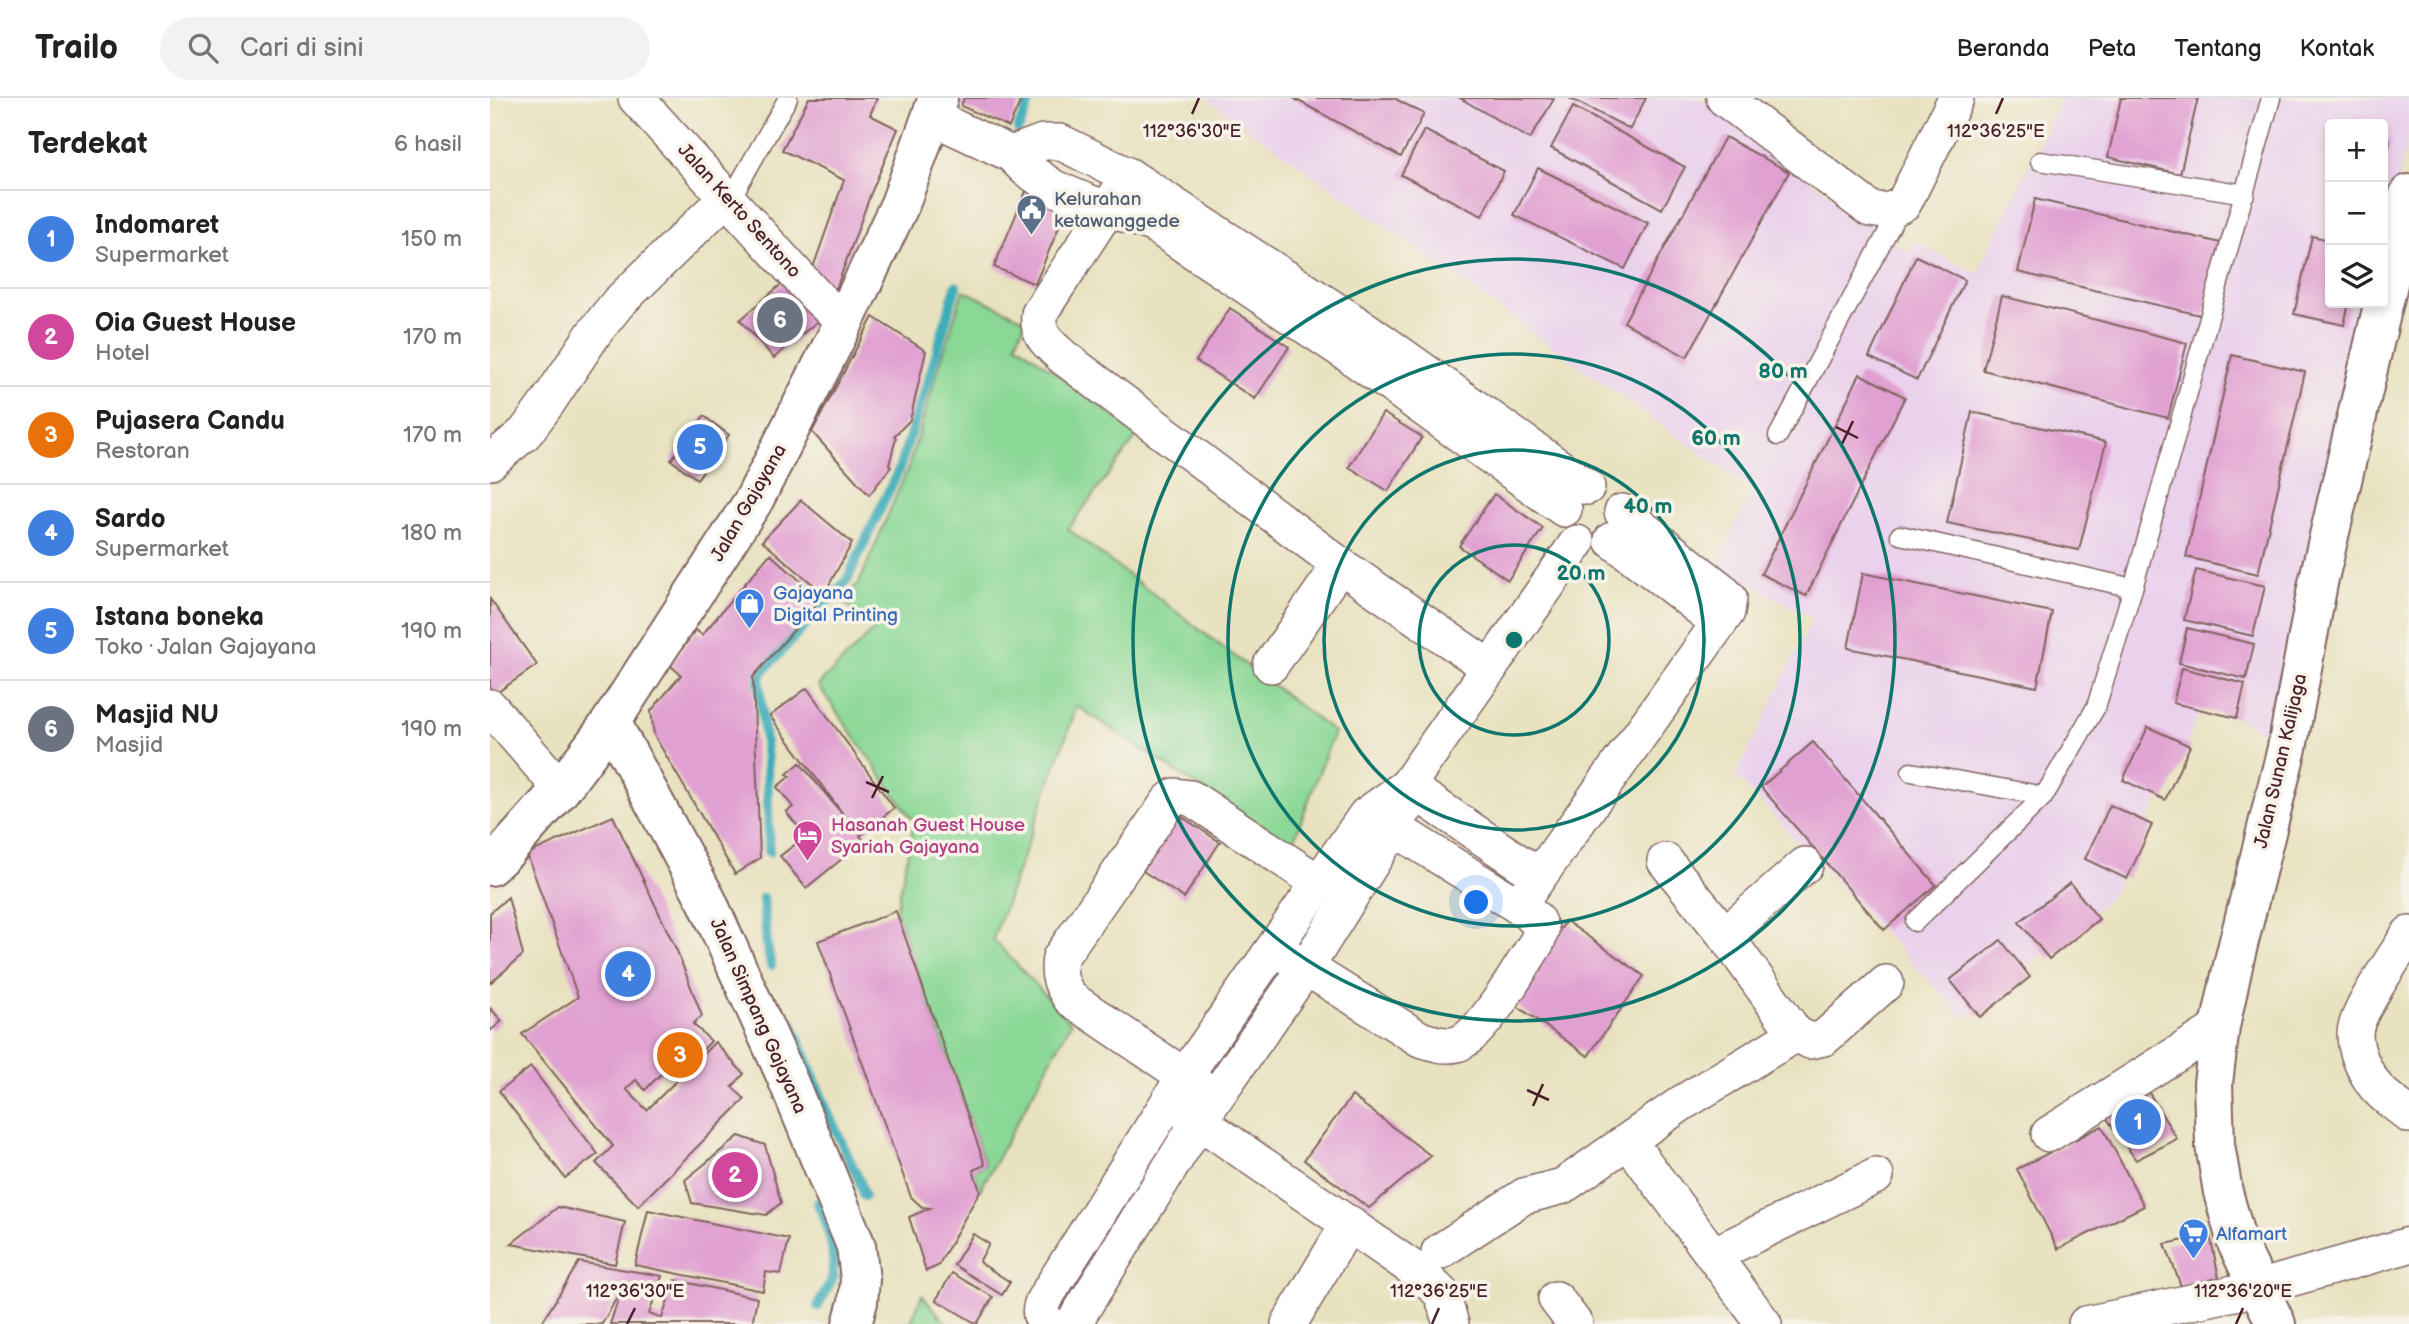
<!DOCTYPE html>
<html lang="id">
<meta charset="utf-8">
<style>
body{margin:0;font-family:"Balsamiq Sans",sans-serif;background:#f2f2f2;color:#222}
.controls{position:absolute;right:21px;top:21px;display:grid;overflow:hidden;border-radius:7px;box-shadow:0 4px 10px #0003}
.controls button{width:63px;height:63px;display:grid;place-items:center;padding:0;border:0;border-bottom:2px solid #e0e0e0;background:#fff;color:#222;font:35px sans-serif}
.you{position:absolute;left:987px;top:805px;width:24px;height:24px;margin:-18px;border:5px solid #fff;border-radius:50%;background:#1a73e8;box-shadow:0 0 0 10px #1a73e833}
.badge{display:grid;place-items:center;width:46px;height:46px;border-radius:50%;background:#b5179e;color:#fff;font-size:23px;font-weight:700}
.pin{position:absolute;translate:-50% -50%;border:4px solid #fff;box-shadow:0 2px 7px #0006}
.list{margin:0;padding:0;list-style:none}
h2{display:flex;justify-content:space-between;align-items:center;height:91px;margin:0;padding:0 28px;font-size:30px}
h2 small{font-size:23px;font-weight:400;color:#767676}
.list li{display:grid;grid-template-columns:46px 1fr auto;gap:21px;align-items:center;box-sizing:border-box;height:98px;padding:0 28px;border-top:2px solid #e0e0e0}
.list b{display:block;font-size:26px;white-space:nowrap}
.list p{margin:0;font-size:23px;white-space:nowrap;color:#767676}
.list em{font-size:23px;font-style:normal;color:#767676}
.icon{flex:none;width:38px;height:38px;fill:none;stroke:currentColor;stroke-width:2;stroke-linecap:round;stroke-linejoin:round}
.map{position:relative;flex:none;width:1919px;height:1226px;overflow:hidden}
header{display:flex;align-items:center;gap:42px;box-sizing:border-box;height:98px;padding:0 35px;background:#fff;border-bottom:2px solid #e0e0e0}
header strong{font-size:33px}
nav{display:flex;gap:38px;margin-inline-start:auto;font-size:24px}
.search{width:490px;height:63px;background:#f2f2f2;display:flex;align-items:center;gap:18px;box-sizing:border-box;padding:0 24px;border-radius:38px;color:#767676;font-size:26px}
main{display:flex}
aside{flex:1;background:#fff}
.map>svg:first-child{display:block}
</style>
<header>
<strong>Trailo</strong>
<div class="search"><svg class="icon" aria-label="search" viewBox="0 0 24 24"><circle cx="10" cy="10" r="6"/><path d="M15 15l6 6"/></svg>Cari di sini</div>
<nav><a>Beranda</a><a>Peta</a><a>Tentang</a><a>Kontak</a></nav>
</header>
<main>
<aside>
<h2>Terdekat<small>6 hasil</small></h2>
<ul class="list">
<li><span class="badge" style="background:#3f7fe0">1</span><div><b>Indomaret</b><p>Supermarket</p></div><em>150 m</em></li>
<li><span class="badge" style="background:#d1479c">2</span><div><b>Oia Guest House</b><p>Hotel</p></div><em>170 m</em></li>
<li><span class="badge" style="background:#e8710a">3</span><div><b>Pujasera Candu</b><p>Restoran</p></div><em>170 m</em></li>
<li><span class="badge" style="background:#3f7fe0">4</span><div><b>Sardo</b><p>Supermarket</p></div><em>180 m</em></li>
<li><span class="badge" style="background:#3f7fe0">5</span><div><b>Istana boneka</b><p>Toko · Jalan Gajayana</p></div><em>190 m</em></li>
<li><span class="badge" style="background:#6b7280">6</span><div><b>Masjid NU</b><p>Masjid</p></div><em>190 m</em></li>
</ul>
</aside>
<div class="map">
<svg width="1919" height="1226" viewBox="0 0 1919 1226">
<rect width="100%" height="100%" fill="#f7f3e8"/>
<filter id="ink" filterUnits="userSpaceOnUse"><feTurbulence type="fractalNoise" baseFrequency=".0143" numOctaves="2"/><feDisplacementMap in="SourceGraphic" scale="14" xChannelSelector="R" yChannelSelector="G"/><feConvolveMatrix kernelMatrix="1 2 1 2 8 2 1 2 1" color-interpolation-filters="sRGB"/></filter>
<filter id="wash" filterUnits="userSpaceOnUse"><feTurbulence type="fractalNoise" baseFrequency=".00686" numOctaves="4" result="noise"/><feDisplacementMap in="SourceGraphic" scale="28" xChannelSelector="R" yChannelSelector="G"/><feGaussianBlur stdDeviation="1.57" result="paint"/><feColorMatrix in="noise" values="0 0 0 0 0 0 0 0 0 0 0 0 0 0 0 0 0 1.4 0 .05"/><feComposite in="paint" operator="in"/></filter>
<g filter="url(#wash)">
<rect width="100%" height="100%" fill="#e8e2c0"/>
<path fill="#ead1ec" d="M 716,0 L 1209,0 L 1418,154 L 1424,143 L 1487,176 L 1571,0 L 1919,0 L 1919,34 L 1893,148 L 1893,26 L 1840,26 L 1840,205 L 1879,205 L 1778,637 L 1716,604 L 1621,799 L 1475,921 L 1246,678 L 1323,520 L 1226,468 L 1262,392 Z"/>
<g fill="#8bd896" stroke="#6a7c60" stroke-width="2">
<path d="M 473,192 L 536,222 L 526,245 L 648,337 L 578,431 L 844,634 L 801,750 L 587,608 L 503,841 L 581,925 L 490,1092 L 483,1072 L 495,1067 L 406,813 L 424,724 L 328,587 L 385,531 L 352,502 L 369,485 L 418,370 Z"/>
<path d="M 432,1197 L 457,1226 L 420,1226 Z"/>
</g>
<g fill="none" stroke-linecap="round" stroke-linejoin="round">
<g stroke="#3dadb9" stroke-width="10">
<path d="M 528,31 L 541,0"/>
<path d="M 279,754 L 277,663 L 269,584 L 272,574 L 357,482 L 409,371 L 440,277 L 466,188"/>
<path d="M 273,800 L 277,848 L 281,867"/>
<path d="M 302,925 L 337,1013 L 370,1084 L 374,1098"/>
<path d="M 328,1105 C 339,1135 346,1148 342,1181"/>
<path d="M 328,1208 L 344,1178"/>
</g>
</g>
<g id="blocks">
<g fill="#e1a0d2">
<path d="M 319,0 L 387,0 L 380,17 L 408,31 L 381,95 L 346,191 L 320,178 L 354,82 L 292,52 Z"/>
<path d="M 474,0 L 532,0 L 519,29 L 471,8 Z"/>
<path d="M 803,0 L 904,0 L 934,16 L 911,59 Z"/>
<path d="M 970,0 L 1063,0 L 1064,1 L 1040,41 Z"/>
<path d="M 1079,0 L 1156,0 L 1140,31 Z"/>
<path d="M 1631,0 L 1708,0 L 1690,76 L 1618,59 Z"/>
<path d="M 1083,9 L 1195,69 L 1172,111 L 1061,50 Z"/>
<path d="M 934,32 L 1014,73 L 992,118 L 911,77 Z"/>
<path d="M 1235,39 L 1299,74 L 1197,259 L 1134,224 Z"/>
<path d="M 1893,41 L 1900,43 L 1894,70 L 1893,70 Z"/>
<path d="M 1048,70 L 1158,125 L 1135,171 L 1024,117 Z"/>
<path d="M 536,93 L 577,110 L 545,186 L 504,169 Z"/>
<path d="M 1545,101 L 1731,145 L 1714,218 L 1528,174 Z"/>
<path d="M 1822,138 L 1840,142 L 1840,205 L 1859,205 L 1854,227 L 1804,216 Z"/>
<path d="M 1426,158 L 1475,182 L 1427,282 L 1379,259 Z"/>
<path d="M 295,183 L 329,222 L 284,260 L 250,222 Z"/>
<path d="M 1512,198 L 1697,245 L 1678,320 L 1493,272 Z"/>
<path d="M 740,210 L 799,249 L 765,301 L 706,263 Z"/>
<path d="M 383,219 L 436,253 L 420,322 L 404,338 L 406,340 L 399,367 L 401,369 L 379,397 L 322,334 Z"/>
<path d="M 1742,257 L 1815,274 L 1768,476 L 1696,459 Z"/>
<path d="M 1370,276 L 1415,299 L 1316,498 L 1271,476 Z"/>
<path d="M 1482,314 L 1616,344 L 1589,452 L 1457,425 Z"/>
<path d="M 893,315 L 932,339 L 898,393 L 859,369 Z"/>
<path d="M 214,318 L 239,337 L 207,381 L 181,362 Z"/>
<path d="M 1004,396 L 1053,430 L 1018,482 L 969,448 Z"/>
<path d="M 311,402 L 362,445 L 334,496 L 272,443 Z"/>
<path d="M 280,456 L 331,501 L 263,579 L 270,760 L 245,776 L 164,637 L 161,613 L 191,577 L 180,567 L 206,532 L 212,537 Z"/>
<path d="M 1706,472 L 1775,488 L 1763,538 L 1694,522 Z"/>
<path d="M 1373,475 L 1562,514 L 1547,589 L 1358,550 Z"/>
<path d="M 0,501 L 47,567 L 2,598 L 0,595 Z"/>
<path d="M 1697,530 L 1764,546 L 1756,581 L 1689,565 Z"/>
<path d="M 1692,570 L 1755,586 L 1747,620 L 1683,605 Z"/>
<path d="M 317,590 L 404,710 L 370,738 L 374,743 L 316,790 L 290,758 L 316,738 L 296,714 L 303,709 L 287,689 L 300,678 L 297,676 L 310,665 L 359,724 L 280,618 Z"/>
<path d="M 1658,629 L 1700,648 L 1675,702 L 1633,682 Z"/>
<path d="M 1323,644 L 1446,787 L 1394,832 L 1271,689 Z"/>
<path d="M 1620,707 L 1662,727 L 1637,781 L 1595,761 Z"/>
<path d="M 689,717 L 730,744 L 694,800 L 653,773 Z"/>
<path d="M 123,718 L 187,853 L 212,918 L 203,926 L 221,943 L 186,980 L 176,971 L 155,992 L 146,982 L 136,991 L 157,1012 L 225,944 L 254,976 L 242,989 L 255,1001 L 148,1108 L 106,1065 L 123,1048 L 32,936 L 88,899 L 37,756 Z"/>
<path d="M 1580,785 L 1609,821 L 1559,861 L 1529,824 Z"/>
<path d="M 18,799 L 33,857 L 0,885 L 0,815 Z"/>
<path d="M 406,813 L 495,1067 L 483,1072 L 490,1093 L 448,1168 L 436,1173 L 419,1119 L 440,1110 L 432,1109 L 421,1099 L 328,843 Z"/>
<path d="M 1076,823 L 1154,878 L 1098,958 L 1020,903 Z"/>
<path d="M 1511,842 L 1540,879 L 1490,919 L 1460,882 Z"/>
<path d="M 0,910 L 12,923 L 0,933 Z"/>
<path d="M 41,969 L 108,1056 L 75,1080 L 9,993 Z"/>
<path d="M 1656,990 L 1687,1041 L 1646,1062 L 1608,1008 Z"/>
<path d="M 862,998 L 941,1058 L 879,1110 L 814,1062 Z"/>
<path d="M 1612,1028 L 1654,1108 L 1568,1151 L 1527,1071 Z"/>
<path d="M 249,1038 L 275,1047 L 291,1105 L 276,1117 L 202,1105 L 195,1082 Z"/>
<path d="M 68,1109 L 135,1124 L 125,1166 L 21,1146 Z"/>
<path d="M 158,1112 L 299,1141 L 291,1176 L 276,1174 L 273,1193 L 145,1167 Z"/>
<path d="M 483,1136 L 499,1146 L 489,1164 L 520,1184 L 512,1197 L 464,1167 Z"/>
<path d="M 1720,1137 L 1729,1180 L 1691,1188 L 1675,1146 Z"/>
<path d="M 89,1164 L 172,1178 L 159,1216 L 172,1220 L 185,1182 L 267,1200 L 262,1226 L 120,1226 L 132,1190 L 112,1226 L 51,1226 Z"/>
<path d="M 462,1175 L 503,1199 L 487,1226 L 446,1202 Z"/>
</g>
</g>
</g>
<g filter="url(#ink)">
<use href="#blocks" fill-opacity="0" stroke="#81635f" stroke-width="2"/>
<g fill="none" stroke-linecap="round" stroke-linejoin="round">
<defs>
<g id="lane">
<path d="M 1550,63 L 1755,96"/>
<path d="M 240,102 L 298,0"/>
<path d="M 1288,338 L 1410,111"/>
<path d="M 1410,437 L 1643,490"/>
<path d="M 1421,674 L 1554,698 L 1606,609 L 1643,490 L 1781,0"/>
<path d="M 1425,824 L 1554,698"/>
</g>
<g id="street">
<path d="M 146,0 L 326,198 L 354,224"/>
<path d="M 1234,0 L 1380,111 C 1394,114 1402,113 1414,105 L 1466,0"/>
<path d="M 442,19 L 521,56 L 535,70 L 564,90 L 595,103 L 663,126 L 862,259 L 1074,411"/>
<path d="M 521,56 L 553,44 L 570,44 L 639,78 L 879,234 L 1097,389"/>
<path d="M 639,78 L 549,216 C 547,238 558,245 573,259 L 850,467 L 1000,570"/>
<path d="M 0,364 L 35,335 L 58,304 L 104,235 L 128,205 L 237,99"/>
<path d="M 1122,442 L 1229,525"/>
<path d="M 781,567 L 850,467"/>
<path d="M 0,609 L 71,691"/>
<path d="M 916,710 L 917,688 L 1087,445"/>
<path d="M 1175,763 L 1235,837 L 1306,936"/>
<path d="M 1919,836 C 1906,858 1866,913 1865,935 C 1865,954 1875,975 1886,989 C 1895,1000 1909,1008 1919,1017"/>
<path d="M 1235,837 L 1315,767"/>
<path d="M 785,850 L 930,941 C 943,945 954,949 967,946 C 993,938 1031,868 1047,844 L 1051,832 L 1046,821 L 1028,808 L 1237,514 L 1239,500 L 1230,491 L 1132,414"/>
<path d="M 715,992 L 581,901 C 571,887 567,877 570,860 L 679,703 L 685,698 L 701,700 L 828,784"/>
<path d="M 690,1010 L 931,1176 L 952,1196 L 961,1226"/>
<path d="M 1559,1036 L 1730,929"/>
<path d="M 1139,1044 L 1274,1226"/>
<path d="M 949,1154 L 1034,1098 L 1073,1088 L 1192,1005 L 1306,936 L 1320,943 L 1334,940 L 1396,885"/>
<path d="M 1223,1157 L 1386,1078"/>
<path d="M 1066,1201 L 1085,1226"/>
<path d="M 559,1226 C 549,1220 549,1213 553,1203 L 694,979 L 876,717 L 917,688 L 1049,778"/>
<path d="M 583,1226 L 709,1023 L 817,868 L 894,745 L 905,737 L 915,737 L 1028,808"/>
<path d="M 799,1226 L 859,1125"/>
<path d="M 1596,1226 L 1768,1190 L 1919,1147"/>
</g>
<g id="secondary">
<path d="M 121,624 L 217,803 L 296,978 L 366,1148 L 370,1181 L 368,1204 L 362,1226"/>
<path d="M 1786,1226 L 1747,1145 L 1733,1094 L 1725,1047 L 1723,985 L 1730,929 L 1744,863 L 1797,650 L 1828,485 L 1919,96"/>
</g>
<path id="primary" d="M 0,768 L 17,752 L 71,691 L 121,624 L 264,402 L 354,224 L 410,106 L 448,0"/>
</defs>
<use href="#lane" stroke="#81635f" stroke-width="21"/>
<use href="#street" stroke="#81635f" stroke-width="38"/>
<use href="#secondary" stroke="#81635f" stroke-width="42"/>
<use href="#primary" stroke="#81635f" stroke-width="42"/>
<use href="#lane" stroke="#fff" stroke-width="18"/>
<use href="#street" stroke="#fff" stroke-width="35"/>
<use href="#secondary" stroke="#fff" stroke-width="38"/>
<use href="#primary" stroke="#fff" stroke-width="38"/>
</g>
</g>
<path fill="none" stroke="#4a1f2b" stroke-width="2.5" d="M 702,16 L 709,0M 1506,16 L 1513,0M 1346,329 L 1368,340M 1352,346 L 1363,323M 376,684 L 399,694M 382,700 L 393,678M 1037,992 L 1059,1002M 1043,1008 L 1053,986M 137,1226 L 145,1210M 942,1226 L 949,1210M 1746,1226 L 1753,1210"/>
<g fill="none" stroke="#0f766e" stroke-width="3.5">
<circle cx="1024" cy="542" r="95"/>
<circle cx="1024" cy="542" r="190"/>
<circle cx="1024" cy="542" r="286"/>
<circle cx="1024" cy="542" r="381"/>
</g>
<defs>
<symbol id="civic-pin" viewBox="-11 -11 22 30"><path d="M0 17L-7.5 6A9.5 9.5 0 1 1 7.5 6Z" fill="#5c6f8a" stroke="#f7f3e8"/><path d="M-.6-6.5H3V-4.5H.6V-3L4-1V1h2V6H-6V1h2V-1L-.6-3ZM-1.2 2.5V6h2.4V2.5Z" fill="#fff"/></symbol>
<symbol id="shop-pin" viewBox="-11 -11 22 30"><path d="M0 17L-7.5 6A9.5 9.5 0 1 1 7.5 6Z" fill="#3f7fe0" stroke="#f7f3e8"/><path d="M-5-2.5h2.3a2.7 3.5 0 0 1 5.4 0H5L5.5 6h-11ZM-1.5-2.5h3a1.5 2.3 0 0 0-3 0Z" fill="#fff"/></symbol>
<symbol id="hotel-pin" viewBox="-11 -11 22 30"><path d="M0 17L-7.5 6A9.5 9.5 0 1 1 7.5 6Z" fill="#d1479c" stroke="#f7f3e8"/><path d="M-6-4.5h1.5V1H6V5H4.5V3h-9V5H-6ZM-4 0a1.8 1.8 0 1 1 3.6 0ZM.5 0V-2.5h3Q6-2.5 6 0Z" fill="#fff"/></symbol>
<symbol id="supermarket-pin" viewBox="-11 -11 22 30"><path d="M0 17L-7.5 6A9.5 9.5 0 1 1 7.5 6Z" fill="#3f7fe0" stroke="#f7f3e8"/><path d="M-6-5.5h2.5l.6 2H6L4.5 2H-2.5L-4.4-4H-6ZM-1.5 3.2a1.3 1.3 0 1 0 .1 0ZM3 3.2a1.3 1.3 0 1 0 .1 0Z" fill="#fff"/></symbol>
</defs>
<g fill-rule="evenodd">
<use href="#civic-pin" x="524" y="94" width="35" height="47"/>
<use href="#shop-pin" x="242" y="488" width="35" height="47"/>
<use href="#hotel-pin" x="300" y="720" width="35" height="47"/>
<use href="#supermarket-pin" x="1686" y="1118" width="35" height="47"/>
</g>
<g text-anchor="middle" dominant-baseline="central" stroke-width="7" stroke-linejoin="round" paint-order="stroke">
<g font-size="19" fill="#4e5e75" stroke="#f7f3e8" text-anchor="start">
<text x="564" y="101">Kelurahan<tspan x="564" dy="22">ketawanggede</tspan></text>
</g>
<g font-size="19" fill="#4a1f2b" stroke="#f7f3e8">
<text transform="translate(249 113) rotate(48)">Jalan Kerto Sentono</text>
<text transform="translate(259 405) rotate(-60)">Jalan Gajayana</text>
<text transform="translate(1791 663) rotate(-77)">Jalan Sunan Kalijaga</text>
<text transform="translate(268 918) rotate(66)">Jalan Simpang Gajayana</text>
</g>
<g font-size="19" fill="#366cbe" stroke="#f7f3e8" text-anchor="start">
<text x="283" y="495">Gajayana<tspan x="283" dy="22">Digital Printing</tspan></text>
<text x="1726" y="1136">Alfamart</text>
</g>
<g font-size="19" fill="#b23c85" stroke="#f7f3e8" text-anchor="start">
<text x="341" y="727">Hasanah Guest House<tspan x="341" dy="22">Syariah Gajayana</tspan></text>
</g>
</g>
<g font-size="18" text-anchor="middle" fill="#4a1f2b" stroke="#f7f3e8" stroke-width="7" stroke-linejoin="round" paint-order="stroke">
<text x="702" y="39">112°36'30"E</text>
<text x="1506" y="39">112°36'25"E</text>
<text x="145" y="1199">112°36'30"E</text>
<text x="949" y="1199">112°36'25"E</text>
<text x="1753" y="1199">112°36'20"E</text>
</g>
<circle cx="1024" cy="542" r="10" fill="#0f766e" stroke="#f7f3e8" stroke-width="3.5"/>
<g font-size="21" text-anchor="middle" font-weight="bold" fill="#0f766e" stroke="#f7f3e8" stroke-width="7" stroke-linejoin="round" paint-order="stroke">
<text x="1293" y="280">80 m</text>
<text x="1226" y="347">60 m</text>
<text x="1158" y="415">40 m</text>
<text x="1091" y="482">20 m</text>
</g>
</svg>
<div class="controls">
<button>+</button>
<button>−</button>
<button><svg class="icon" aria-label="layers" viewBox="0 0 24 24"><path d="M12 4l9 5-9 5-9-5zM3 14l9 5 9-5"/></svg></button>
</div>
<div class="you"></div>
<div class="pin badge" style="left:1648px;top:1024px;background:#3f7fe0">1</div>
<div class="pin badge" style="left:245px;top:1077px;background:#d1479c">2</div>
<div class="pin badge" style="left:190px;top:957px;background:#e8710a">3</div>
<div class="pin badge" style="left:138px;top:876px;background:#3f7fe0">4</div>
<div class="pin badge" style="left:210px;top:349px;background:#3f7fe0">5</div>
<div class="pin badge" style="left:290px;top:222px;background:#6b7280">6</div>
</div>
</main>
